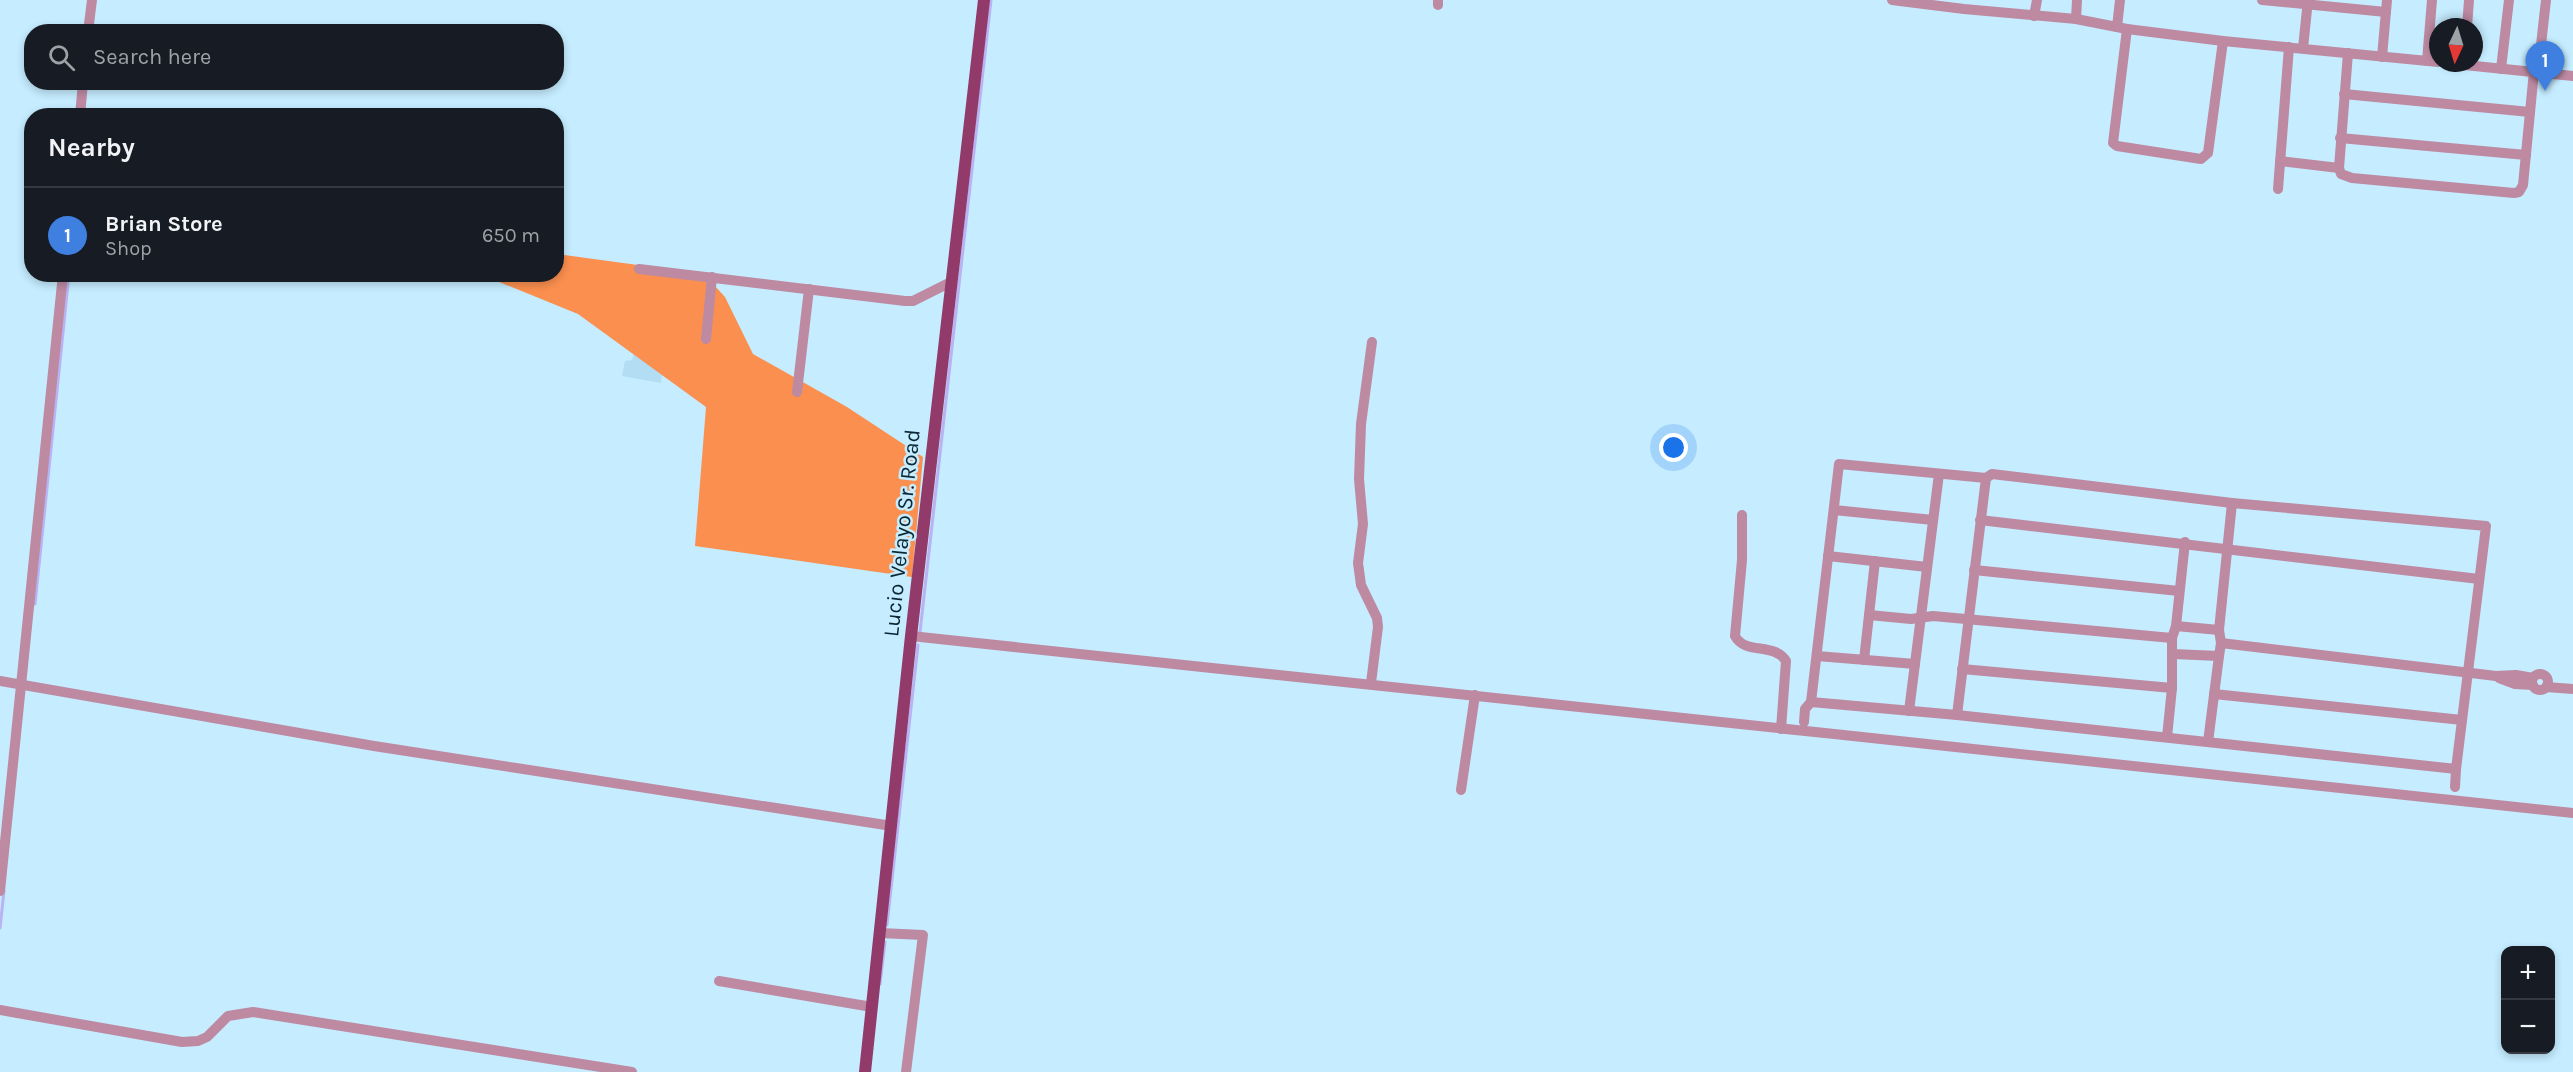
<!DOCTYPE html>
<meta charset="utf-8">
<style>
body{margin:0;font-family:Karla,sans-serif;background:#242831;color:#f1f3f6}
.controls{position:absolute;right:18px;bottom:18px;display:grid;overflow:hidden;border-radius:12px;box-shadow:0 3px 9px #0003}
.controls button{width:54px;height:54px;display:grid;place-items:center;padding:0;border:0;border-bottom:2px solid #363941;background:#171b24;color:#f1f3f6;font:30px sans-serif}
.compass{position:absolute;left:2429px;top:18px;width:54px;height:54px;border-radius:50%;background:#171b24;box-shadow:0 3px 9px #0003;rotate:184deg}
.you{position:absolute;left:1674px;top:448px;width:21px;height:21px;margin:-15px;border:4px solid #fff;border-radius:50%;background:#1a73e8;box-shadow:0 0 0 9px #1a73e833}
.badge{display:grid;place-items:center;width:39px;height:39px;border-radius:50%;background:#1a73e8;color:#fff;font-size:20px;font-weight:700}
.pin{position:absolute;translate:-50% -50px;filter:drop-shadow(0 2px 3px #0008)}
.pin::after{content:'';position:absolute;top:32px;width:21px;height:18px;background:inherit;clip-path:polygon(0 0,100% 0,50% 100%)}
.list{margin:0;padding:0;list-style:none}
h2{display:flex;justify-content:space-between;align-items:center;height:78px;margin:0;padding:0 24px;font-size:26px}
h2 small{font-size:20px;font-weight:400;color:#9ea1a6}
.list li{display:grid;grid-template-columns:39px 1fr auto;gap:18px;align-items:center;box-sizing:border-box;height:96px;padding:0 24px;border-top:2px solid #363941}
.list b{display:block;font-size:22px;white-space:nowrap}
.list p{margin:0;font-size:20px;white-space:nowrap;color:#9ea1a6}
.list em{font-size:20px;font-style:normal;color:#9ea1a6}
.icon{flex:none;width:33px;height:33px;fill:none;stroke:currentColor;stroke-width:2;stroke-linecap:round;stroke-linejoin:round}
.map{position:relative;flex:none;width:2573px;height:1072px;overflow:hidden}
.search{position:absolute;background:#171b24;box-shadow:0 3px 9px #0003;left:24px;top:24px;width:540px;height:66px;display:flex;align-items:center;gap:15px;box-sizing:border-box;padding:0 21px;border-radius:24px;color:#9ea1a6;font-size:22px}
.panel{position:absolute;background:#171b24;box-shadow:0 3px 9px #0003;left:24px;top:108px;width:540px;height:174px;border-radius:24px}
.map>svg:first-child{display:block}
</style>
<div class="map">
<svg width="2573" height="1072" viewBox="0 0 2573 1072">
<rect width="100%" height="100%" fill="#c5ecff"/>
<path fill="#b2ddf3" d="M 636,346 L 663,367 L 661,383 L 622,376 L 625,361 L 632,360 Z"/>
<path fill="#fb8f4f" d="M 557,254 L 704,274 L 725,297 L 753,354 L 847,407 L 923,457 L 912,577 L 695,546 L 706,407 L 578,314 L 482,275 L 556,274 Z"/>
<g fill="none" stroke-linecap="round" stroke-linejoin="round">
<g stroke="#b9b2f3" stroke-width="3">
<path d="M 35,604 L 69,274"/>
<path d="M 920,632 L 991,0"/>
<path d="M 887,925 L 918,645"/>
<path d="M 0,928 L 4,891"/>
<path d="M 880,984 L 885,942"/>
</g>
<g stroke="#bd8aa2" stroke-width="10">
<path d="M 1438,0 L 1438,5"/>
<path d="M 1892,0 L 1964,9 L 2076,19 L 2127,29 L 2223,41 L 2438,62"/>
<path d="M 2262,0 L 2386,12"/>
<path d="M 2034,16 L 2037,0"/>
<path d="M 2076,19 L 2077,0"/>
<path d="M 2117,27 L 2120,0"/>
<path d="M 2467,27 L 2469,0"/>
<path d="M 2127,29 L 2113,143 L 2117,146 L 2201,159 L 2208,153 L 2223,41"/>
<path d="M 88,32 L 92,0"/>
<path d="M 2303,48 L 2308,0"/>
<path d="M 2348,53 L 2339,168 L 2341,174 L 2352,178 L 2514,193 L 2519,192 L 2523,185 L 2534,71"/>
<path d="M 2382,57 L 2387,0"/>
<path d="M 2427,61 L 2432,0"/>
<path d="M 2445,63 L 2573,76"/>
<path d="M 2501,69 L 2509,0"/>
<path d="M 2538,72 L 2546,0"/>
<path d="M 2344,94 L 2530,112"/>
<path d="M 80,116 L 83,82"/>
<path d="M 2340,138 L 2526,155"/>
<path d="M 2280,161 L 2339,168"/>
<path d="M 2278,189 L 2289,47"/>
<path d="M 639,269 L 905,301 L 913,301 L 951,282"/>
<path d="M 706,339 L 712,277"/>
<path d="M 797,392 L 809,289"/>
<path d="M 1834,510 L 1933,520"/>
<path d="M 1742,515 L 1742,560 L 1735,636 C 1745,655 1774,642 1786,661 L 1781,729"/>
<path d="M 1980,520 L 2479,579"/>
<path d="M 1828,556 L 1927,567"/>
<path d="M 1974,570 L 2179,591"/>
<path d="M 1869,615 L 1911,619 L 1933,616 L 2172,638"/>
<path d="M 911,636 C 1465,693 2019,755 2573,813"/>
<path d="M 2221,643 L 2496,676 L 2516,675 L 2533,678"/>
<path d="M 2173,654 L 2219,656 L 2221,643 L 2219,630 L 2176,626"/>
<path d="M 1817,656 L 1915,664"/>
<path d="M 1864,660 L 1875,561"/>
<path d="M 1962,669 L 2172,688"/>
<circle cx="2540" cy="682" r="8"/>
<path d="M 2499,678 L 2515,684 L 2533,685"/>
<path d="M 0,681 L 374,746 L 892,826"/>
<path d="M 1371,683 L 1378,627 L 1377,618 L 1361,585 L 1358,563 L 1363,524 L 1359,479 L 1361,424 L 1372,342"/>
<path d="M 2546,687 L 2573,689"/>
<path d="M 2214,694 L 2462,720"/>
<path d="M 1811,702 L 1957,715 L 2456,769 L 2486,526 L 2232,503"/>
<path d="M 1909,711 L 1939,474"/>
<path d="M 1957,715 L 1986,478"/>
<path d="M 1804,722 L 1805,709 L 1811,702 L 1839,464 L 1986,478 L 1992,474 L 2232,503 L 2219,630"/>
<path d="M 2167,737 L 2172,688 L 2172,638 L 2176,626 L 2185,542"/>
<path d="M 2208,742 L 2219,656"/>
<path d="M 2455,787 L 2456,769"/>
<path d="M 1461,790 L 1475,695"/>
<path d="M 0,891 L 63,274"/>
<path d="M 880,933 L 923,935 L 906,1072"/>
<path d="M 719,981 L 872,1007"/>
<path d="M 0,1010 L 182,1042 L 198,1041 L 207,1037 L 228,1016 L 253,1012 L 632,1072"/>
</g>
<path stroke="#923b6a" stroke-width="12" d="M 865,1072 L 911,636 L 984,0"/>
</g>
<g text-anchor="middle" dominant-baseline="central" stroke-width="5" stroke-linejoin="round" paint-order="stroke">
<g font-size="22" fill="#0b2733" stroke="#c5ecff">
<text transform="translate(902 533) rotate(-84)">Lucio Velayo Sr. Road</text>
</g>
</g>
</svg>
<div class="controls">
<button>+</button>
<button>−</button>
</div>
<svg class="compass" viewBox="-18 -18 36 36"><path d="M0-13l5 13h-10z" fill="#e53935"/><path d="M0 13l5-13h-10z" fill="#9ea1a6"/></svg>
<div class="you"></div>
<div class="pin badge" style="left:2545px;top:91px;background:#3f7fe0">1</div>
<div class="search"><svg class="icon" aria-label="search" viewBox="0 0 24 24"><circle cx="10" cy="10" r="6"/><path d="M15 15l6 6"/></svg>Search here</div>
<section class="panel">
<h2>Nearby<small></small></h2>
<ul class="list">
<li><span class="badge" style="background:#3f7fe0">1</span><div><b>Brian Store</b><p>Shop</p></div><em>650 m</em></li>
</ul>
</section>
</div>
